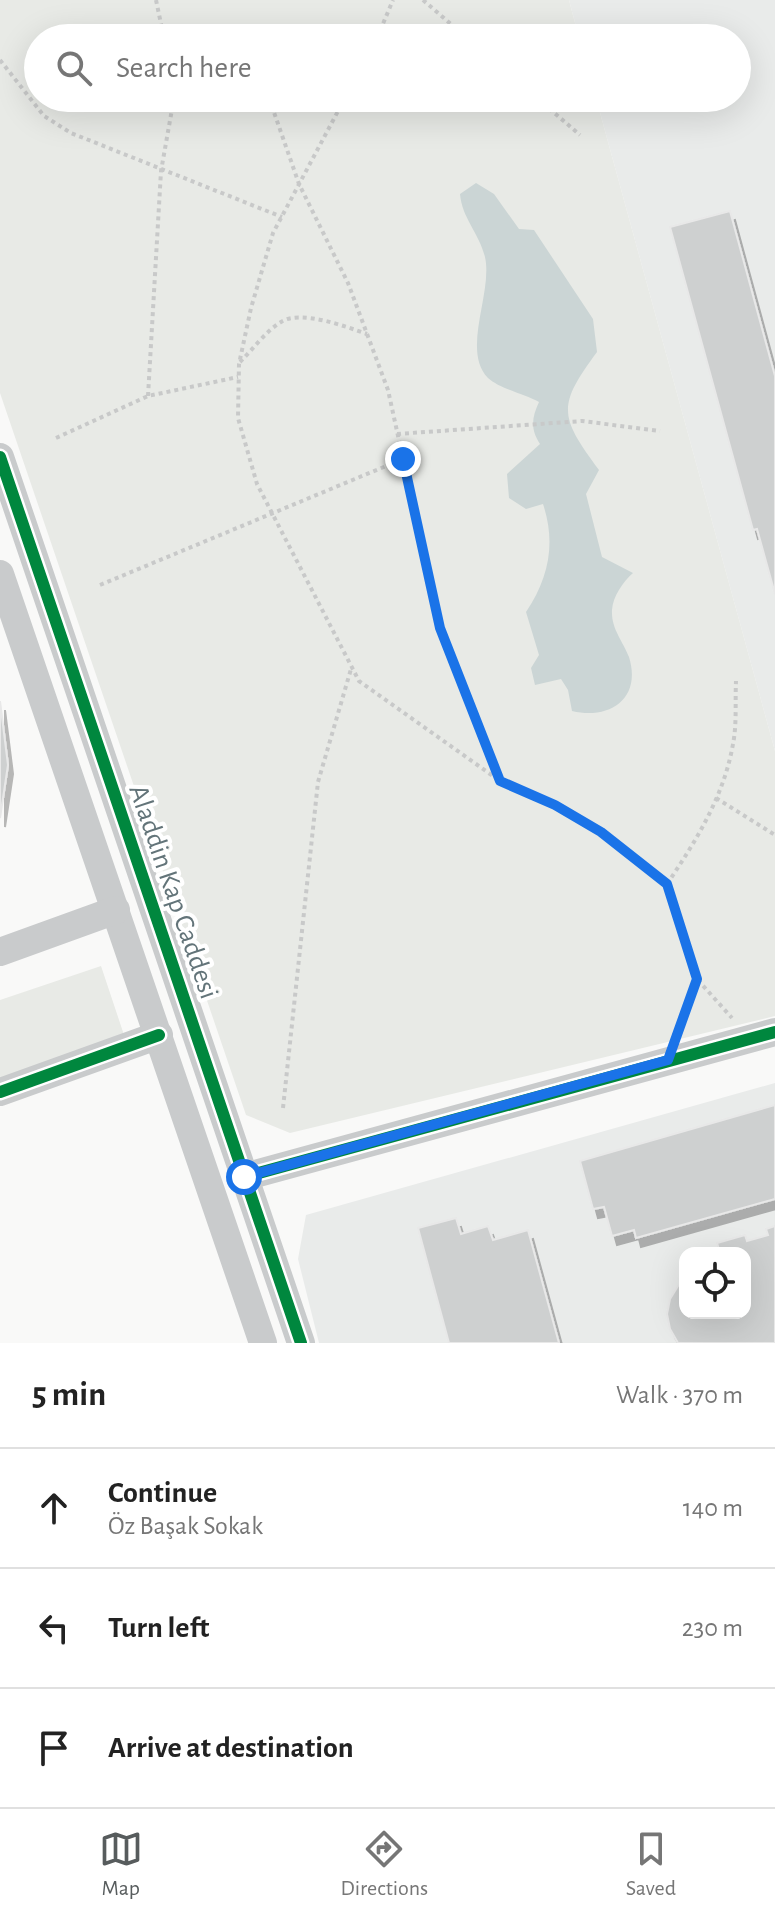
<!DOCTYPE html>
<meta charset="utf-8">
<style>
body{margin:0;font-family:"Alegreya Sans",sans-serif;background:#f6f6f6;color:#222}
.controls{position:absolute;right:24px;bottom:24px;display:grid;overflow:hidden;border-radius:16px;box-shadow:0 8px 32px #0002}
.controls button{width:72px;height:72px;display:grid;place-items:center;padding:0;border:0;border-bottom:2px solid #e0e0e0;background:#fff;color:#222;font:40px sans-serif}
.stop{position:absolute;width:24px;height:24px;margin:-18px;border:6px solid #1a73e8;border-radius:50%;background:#fff}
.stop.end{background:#1a73e8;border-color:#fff;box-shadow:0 2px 8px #0008}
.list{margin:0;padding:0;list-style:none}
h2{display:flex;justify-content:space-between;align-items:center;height:104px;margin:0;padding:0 32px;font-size:34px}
h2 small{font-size:26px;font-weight:400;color:#767676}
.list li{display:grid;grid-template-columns:52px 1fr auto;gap:24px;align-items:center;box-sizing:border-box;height:120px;padding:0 32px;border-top:2px solid #e0e0e0}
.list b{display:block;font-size:30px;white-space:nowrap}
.list p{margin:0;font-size:26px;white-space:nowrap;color:#767676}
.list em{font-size:26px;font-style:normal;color:#767676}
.icon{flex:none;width:44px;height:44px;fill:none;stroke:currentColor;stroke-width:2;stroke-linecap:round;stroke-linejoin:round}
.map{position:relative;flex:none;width:775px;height:1343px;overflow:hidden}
.search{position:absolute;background:#fff;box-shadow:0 8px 32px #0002;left:24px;right:24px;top:24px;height:88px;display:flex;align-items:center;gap:20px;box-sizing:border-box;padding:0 28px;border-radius:44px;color:#767676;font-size:30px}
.sheet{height:464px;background:#fff}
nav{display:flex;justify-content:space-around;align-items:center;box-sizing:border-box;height:112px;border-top:2px solid #e0e0e0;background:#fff;font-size:22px;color:#767676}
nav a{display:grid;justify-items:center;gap:4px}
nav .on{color:#575c5d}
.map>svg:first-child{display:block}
</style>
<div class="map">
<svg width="775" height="1343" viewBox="0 0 775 1343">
<defs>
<filter id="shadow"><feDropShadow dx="5" dy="9" stdDeviation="0" flood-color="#0004"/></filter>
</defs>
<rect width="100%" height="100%" fill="#f9f9f8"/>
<g fill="#e9ebea" fill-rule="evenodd">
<path d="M 569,0 L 775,0 L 775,751 L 596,98 L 737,98 L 737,38 L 579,38 Z"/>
<path d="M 775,1083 L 775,1343 L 319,1343 L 298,1259 L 306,1215 ZM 685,1253 L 745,1253 L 745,1313 L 685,1313 Z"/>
</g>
<g fill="#e8eae6">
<path d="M 0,0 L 569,0 L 579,38 L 38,38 L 38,98 L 596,98 L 775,751 L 775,1016 L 290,1133 L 246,1115 L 0,393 Z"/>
<path d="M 101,966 L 127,1044 L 0,1086 L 0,1000 Z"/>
</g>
<path fill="#cbd5d5" d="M 476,183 L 494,194 L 519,229 L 534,230 L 593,319 L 597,352 C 557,406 559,416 599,470 L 586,494 L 602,557 L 633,573 C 623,582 613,596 612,610 C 611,629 623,641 629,657 C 642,699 609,720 572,711 L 568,690 L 561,679 L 535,685 L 531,668 L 539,655 L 526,612 C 549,578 556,543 543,504 L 526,509 L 509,498 L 507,474 L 540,444 C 530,429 532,417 539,402 C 525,394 500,389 488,378 C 461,350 493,293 485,257 C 479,233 462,218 460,194 Z"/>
<g fill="#ced0d0" stroke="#e8e8e8" stroke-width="2" filter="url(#shadow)">
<path d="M 730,211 L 775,376 L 775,594 L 757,529 L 753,530 L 670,227 Z"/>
<path d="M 0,701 L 8,765 L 0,818 Z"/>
<path d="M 775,1105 L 775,1199 L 636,1238 L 634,1230 L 612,1236 L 604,1207 L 593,1209 L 580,1161 Z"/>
<path d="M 456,1218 L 461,1234 L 488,1226 L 493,1240 L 528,1230 L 559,1343 L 449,1343 L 418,1228 Z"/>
<path d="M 775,1226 L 775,1343 L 678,1343 L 670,1329 L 667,1314 L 670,1299 L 678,1286 L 685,1281 L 685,1313 L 745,1313 L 745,1253 L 720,1253 L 717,1243 L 745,1235 L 747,1241 L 768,1235 L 766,1229 Z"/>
</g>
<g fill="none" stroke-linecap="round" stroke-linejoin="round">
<g stroke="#c8c9c9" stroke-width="4" stroke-dasharray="4 4" stroke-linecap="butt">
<path d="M 156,0 L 164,38"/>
<path d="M 423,0 L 467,38"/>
<path d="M 377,38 L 393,0"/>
<path d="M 0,60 L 44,116 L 71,133 L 282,217"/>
<path d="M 269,98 L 299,184 L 348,283 L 388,390 L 440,628 L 499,779"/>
<path d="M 345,98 L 273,233 L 251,308 L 239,364 L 238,418 L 257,484 L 359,681 L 500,781 L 555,805 L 601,832 L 667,884 L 697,979 L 732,1018"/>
<path d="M 537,98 L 580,135"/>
<path d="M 240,362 C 253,349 266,331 281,322 C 300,309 347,327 367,334"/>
<path d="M 148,396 L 161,171 L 174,98"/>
<path d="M 397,434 L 582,421 L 660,431"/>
<path d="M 56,438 L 148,396 L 238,377"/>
<path d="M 100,585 L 403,459"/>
<path d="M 716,798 L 775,835"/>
<path d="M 667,884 C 696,841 724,796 733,744 C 737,724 735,702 736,681"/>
<path d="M 678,1033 L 697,979"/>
<path d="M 283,1108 L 318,782 L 351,669"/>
</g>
<g stroke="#c9cbcc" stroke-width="28">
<path d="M 0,457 L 301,1343"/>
<path d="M 0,574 L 263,1343"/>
<path d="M 0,952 L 116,910"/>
<path d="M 0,1092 L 159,1035"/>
<path d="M 244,1177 L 775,1032"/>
</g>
<defs>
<g id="cycleway">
<path d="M 0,457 L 301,1343"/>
<path d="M 0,1092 L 159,1035"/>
<path d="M 244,1177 L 775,1032"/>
</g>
</defs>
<use href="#cycleway" stroke="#fff" stroke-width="17"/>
<use href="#cycleway" stroke="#00873e" stroke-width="12"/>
</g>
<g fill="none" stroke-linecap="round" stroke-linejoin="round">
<path stroke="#1a73e8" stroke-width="10" d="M 244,1177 L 668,1060 L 697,979 L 667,884 L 601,832 L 555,805 L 500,781 L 440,628 L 403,459"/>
</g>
<g text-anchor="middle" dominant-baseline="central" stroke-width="8" stroke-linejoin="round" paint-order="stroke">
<g font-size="28" fill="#637479" stroke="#fff">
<text transform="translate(173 892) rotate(71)">Aladdin Kap Caddesi</text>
</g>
</g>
</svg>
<div class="controls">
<button><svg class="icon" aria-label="locate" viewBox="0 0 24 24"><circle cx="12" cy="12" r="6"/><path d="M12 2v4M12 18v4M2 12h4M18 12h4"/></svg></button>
</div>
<div class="stop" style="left:244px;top:1177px"></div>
<div class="stop end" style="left:403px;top:459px"></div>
<div class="search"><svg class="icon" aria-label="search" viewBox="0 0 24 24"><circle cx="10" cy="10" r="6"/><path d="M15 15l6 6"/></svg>Search here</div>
</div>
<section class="sheet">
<h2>5 min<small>Walk · 370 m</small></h2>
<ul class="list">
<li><svg class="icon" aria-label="ahead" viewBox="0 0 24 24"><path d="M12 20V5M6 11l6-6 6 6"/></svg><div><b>Continue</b><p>Öz Başak Sokak</p></div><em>140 m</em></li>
<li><svg class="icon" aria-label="left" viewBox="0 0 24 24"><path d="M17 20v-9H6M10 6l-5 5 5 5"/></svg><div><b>Turn left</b></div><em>230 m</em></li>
<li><svg class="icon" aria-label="arrive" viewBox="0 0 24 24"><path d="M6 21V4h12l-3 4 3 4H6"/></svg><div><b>Arrive at destination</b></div></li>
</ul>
</section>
<nav>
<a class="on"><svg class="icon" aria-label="map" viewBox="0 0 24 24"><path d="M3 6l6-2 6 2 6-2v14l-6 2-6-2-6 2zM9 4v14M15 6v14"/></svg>Map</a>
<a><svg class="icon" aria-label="directions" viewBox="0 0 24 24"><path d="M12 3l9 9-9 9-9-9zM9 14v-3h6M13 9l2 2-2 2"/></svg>Directions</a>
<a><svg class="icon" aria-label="saved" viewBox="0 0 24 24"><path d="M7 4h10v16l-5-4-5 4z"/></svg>Saved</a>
</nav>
